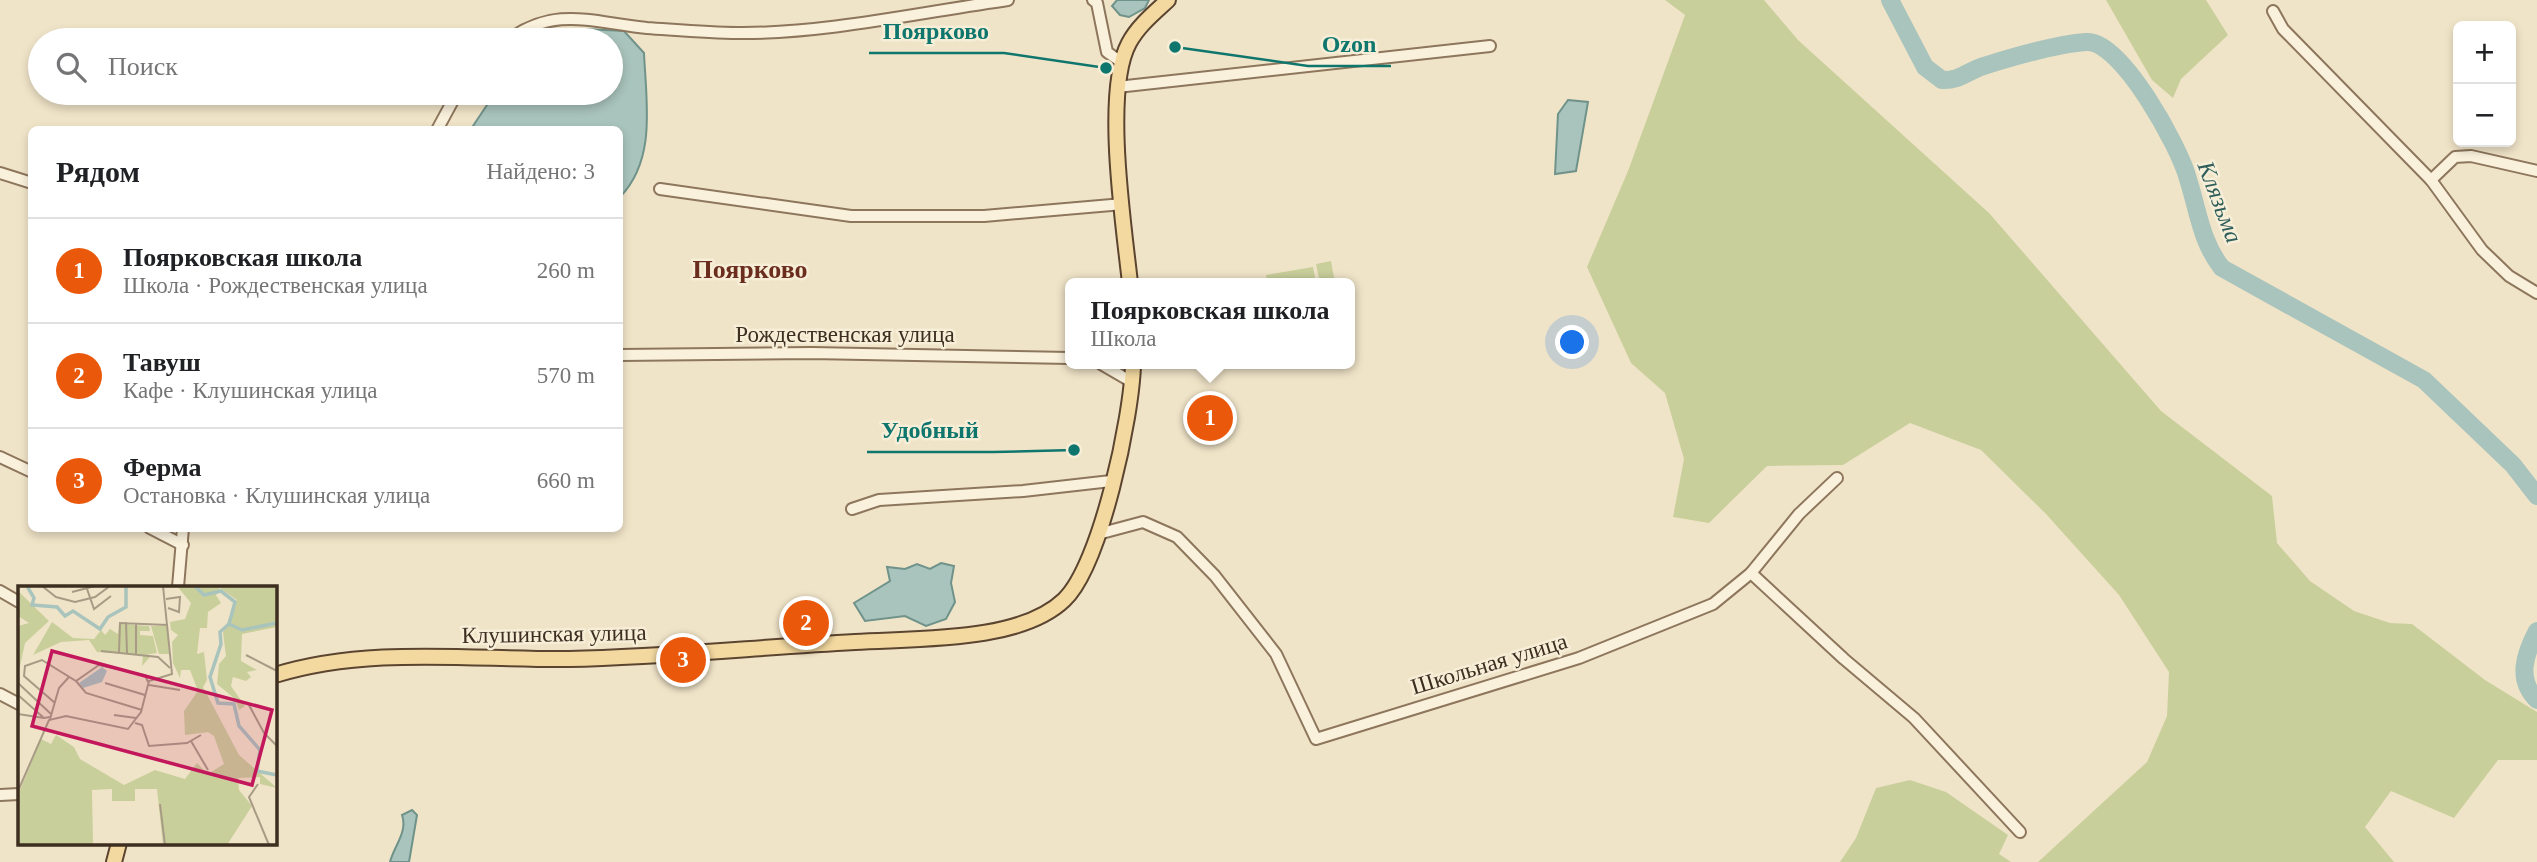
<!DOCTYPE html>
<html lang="ru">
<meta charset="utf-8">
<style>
body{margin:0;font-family:"Times New Roman",serif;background:#f2f2f2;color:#202124}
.controls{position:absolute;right:21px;top:21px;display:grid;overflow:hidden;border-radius:10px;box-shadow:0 4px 10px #0003}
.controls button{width:63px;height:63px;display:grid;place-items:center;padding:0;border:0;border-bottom:2px solid #e0e0e0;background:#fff;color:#202124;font:35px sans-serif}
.you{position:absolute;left:1573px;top:343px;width:24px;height:24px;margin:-18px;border:5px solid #fff;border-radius:50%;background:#1a73e8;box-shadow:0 0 0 10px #1a73e833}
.badge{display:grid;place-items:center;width:46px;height:46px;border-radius:50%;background:#ea580c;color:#fff;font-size:23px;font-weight:700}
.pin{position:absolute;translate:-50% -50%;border:4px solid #fff;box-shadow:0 2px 7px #0006}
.popup{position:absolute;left:1065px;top:278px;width:290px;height:91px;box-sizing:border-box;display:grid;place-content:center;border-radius:10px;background:#fff;filter:drop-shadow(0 2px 5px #0005);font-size:23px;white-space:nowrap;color:#757577}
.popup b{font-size:26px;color:#202124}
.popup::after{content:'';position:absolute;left:50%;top:100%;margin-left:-14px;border:14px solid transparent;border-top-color:#fff}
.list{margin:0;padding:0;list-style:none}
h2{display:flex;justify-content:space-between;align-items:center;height:91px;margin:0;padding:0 28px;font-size:30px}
h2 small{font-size:23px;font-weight:400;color:#757577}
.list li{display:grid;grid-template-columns:46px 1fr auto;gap:21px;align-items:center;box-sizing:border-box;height:105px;padding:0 28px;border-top:2px solid #e0e0e0}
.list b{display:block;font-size:26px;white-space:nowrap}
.list p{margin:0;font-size:23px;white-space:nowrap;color:#757577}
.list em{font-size:23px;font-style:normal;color:#757577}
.icon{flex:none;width:38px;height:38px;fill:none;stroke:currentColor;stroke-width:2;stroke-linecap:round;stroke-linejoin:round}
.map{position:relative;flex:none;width:2537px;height:862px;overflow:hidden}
.search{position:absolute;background:#fff;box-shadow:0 4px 10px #0003;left:28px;top:28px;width:595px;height:77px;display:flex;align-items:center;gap:18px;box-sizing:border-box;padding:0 24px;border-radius:38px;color:#757577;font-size:26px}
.panel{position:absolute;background:#fff;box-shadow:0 4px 10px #0003;left:28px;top:126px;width:595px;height:406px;border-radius:10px}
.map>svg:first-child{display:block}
</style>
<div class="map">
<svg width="2537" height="862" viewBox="0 0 2537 862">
<rect width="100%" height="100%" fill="#f0e4c8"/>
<g fill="#c9cf9b">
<path d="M 1665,0 L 1764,0 L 1798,40 L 1989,213 L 2161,411 L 2272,496 L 2277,543 L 2310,581 L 2354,611 L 2390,623 L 2412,624 L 2485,680 L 2537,712 L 2537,760 L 2498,760 L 2454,818 L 2391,791 L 2365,827 L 2394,862 L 2038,862 L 2147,762 L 2167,716 L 2169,672 L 2119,595 L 2046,514 L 1981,450 L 1910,423 L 1843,465 L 1767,466 L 1709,523 L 1673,517 L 1684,459 L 1665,393 L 1631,363 L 1587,267 L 1628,171 L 1685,15 Z"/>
<path d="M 2106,0 L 2206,0 L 2228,35 L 2181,79 L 2173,98 L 2152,80 Z"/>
<path d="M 1331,261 L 1335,283 L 1320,283 L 1316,264 Z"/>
<path d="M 1313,267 L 1316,283 L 1267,283 L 1266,275 Z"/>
<path d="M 1910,780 L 1946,792 L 2008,835 L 1999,854 L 2011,862 L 1840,862 L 1856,838 L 1876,788 Z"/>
</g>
<g fill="#a9c4bc" stroke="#6f938a" stroke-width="2">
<path d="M 1117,0 L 1149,0 L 1145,8 L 1129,17 L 1120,15 L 1112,6 Z"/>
<path d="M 586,29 L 624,31 L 644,53 C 646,101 657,159 620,197 L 620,130 L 471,129 L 495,93 L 611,93 L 611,40 L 553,40 Z"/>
<path d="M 1568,100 L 1588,102 L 1576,171 L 1555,174 L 1558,114 Z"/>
<path d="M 941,563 L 954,566 L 951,583 L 955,602 L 946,619 L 926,626 L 905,616 L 865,621 L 854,603 L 890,581 L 887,567 L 905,569 L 917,564 L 930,569 Z"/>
<path d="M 412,810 L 417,815 L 409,862 L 390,862 C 394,846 408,832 402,815 Z"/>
</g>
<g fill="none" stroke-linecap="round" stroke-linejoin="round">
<g stroke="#a9c4bc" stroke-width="18">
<path d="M 1890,0 L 1925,67 L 1942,80 C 1961,81 1970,69 1987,65 C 2016,56 2056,44 2086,42 C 2121,39 2180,148 2188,179 C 2198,210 2201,242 2222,268 L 2424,380 L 2513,465 L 2537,496"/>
<path d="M 2537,631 C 2525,654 2516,679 2537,700"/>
</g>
<defs>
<g id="minor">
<path d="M 1093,0 L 1097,3 L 1107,52 L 1121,62"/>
<path d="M 2273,11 L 2283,29 L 2431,180 L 2482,250 L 2509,276 L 2537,293"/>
<path d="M 508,40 C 557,5 593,23 647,28 C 677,30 708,33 738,33 C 823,34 923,12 1008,0"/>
<path d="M 1117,87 L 1490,46"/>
<path d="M 437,130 L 457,93"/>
<path d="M 0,173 L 32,183"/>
<path d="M 2431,180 L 2455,157 L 2471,156 L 2537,171"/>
<path d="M 660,189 L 851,216 L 984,216 L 1123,204"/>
<path d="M 620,355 L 812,353 L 1070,358"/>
<path d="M 1101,364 L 1132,382"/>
<path d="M 0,457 L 32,472"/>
<path d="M 852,509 L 879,500 L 1023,491 L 1111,481"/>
<path d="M 150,528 L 183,545"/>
<path d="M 1098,534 L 1143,522 L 1177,537 L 1215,576 L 1276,654 L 1316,739 L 1579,658 L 1713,604 L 1751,573 L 1799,514 L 1837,478"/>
<path d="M 1751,573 L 1844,659 L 1914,718 L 2020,832"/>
<path d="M 178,587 L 183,528"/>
<path d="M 0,591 L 19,602"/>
<path d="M 0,694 L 19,704"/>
<path d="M 0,795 L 19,794"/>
</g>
<g id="major">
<path d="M 1130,283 C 1124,227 1103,91 1129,43 C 1138,26 1154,13 1168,0"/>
<path d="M 275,675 C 369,646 472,660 569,659 C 665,657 760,647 855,642 C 915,638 1019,643 1064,600 C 1101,565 1132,415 1133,364"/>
<path d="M 114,862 L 119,843"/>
</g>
</defs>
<use href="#minor" stroke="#8d765c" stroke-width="14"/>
<use href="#major" stroke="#5b4430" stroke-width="18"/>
<use href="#minor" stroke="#faf1dc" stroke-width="10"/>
<use href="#major" stroke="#f3d9a0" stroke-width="14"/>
</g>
<g text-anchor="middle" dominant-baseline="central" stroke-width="5" stroke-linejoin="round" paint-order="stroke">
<g font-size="23" fill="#3d2e20" stroke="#f7eed8">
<text x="845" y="334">Рождественская улица</text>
<text transform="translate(554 634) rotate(-1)">Клушинская улица</text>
<text transform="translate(1489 664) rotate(-17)">Школьная улица</text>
</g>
<g font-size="24" font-style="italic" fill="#2f5d5a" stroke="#f7eed8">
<text transform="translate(2220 202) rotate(69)">Клязьма</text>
</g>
<g font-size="26" font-weight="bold" fill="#6b2e1e" stroke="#f7eed8">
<text x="750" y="269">Поярково</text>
</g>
</g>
<g transform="translate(18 586)">
<rect width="259" height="259" fill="#f0e4c8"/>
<path d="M 159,0 L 259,0 L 259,41 L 224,48 L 223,75 L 239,84 L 229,86 L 233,91 L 228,95 L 215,91 L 213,100 L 227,120 L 221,124 L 217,113 L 199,98 L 201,78 L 208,70 L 205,47 L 219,14 L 202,2 L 198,9 L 203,17 L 190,26 L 189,42 L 182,42 L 179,68 L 186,66 L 189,94 L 185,101 L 221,169 L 259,202 L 242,198 L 242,191 L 220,192 L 221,204 L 234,220 L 209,259 L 145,259 L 139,203 L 117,203 L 117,215 L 94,215 L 94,203 L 74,204 L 75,258 L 136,259 L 0,259 L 0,209 L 23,153 L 33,158 L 38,149 L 56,161 L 62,173 L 106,199 L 137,184 L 167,193 L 179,177 L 190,188 L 206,178 L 196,150 L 190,146 L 167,149 L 166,125 L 180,105 L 172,84 L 163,84 L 162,92 L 155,77 L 154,56 L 160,49 L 153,44 L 152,36 L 167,33 L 173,17 ZM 0,5 L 31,35 L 7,57 L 1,85 L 0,40 L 11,37 L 0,30 ZM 34,36 L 55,52 L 76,53 L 83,44 L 87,49 L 92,43 L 100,48 L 101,38 L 131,40 L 132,45 L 122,45 L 122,49 L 135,50 L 139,67 L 127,69 L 132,71 L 124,80 L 125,69 L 79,66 L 71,54 L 43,56 L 15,69 ZM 133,40 L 150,40 L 151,68 L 141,68 Z" fill="#c9cf9b"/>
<path d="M 84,81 L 89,85 L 84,96 L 65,102 L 61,97 Z" fill="#a9c4bc"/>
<path fill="none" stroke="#a9c4bc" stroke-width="3.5" d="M 9,0 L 16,12 L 14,19 L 39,21 L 47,30 L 55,25 L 82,43 L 90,31 L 108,21 L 108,0M 177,0 L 186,9 L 203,5 L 217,16 L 211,38 L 202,46 L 203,58 L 192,91 L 200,117 L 216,118 L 221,140 L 242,164 L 239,185 L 259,189M 211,38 L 224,44 L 259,37"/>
<path fill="none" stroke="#a89b85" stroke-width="2" d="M 24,0 L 38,11 L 57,16 L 77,11 L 92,0M 68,0 L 76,23 L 93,10M 54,6 L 77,0M 148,13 L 162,11 L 161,26 L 150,22M 108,36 L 109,68M 83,65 L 140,71 L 152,82M 101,67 L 102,37 L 150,39M 118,69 L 118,37M 228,69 L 259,85M 58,95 L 68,107 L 124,124M 0,97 L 33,128M 87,97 L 127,109M 131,99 L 162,104M 0,109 L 26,132 L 32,131M 37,117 L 6,90 L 7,80 L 24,74 L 58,95 L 81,79 L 127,89 L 130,96M 231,119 L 246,147 L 259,160M 0,128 L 26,132M 96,129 L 118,132M 32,133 L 41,102 L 51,91M 117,137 L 124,139 L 131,160 L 169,157 L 183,149M 173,155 L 190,184M 240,198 L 231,211 L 251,259M 0,205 L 31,134 L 48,130 L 110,143 L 123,126 L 131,95 L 154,88 L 145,0M 142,218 L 147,259"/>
<path fill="#c2185b" fill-opacity="0.15" stroke="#c2185b" stroke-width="3.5" d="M 34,65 L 254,124 L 234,199 L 14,140 Z"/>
<rect width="259" height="259" fill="none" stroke="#3d2e20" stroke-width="3.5"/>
</g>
<path fill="none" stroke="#0f766e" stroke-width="2.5" d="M1106 68L1004 53H869M1175 47L1308 66H1391M1074 450L993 452H867"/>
<g fill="#0f766e" stroke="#f7eed8" stroke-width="2.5">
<circle cx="1106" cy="68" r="7"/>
<circle cx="1175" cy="47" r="7"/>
<circle cx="1074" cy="450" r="7"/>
</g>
<g font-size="24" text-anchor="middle" font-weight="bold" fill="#0f766e" stroke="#f7eed8" stroke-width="5" stroke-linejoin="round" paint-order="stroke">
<text x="936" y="39">Поярково</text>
<text x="1349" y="52">Ozon</text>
<text x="930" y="438">Удобный</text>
</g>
</svg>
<div class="controls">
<button>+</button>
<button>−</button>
</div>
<div class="you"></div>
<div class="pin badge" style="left:1210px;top:418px">1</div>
<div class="popup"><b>Поярковская школа</b>Школа</div>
<div class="pin badge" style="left:806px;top:623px">2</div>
<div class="pin badge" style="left:683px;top:660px">3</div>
<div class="search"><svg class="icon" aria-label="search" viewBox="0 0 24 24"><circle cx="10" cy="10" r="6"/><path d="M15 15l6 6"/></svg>Поиск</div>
<section class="panel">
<h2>Рядом<small>Найдено: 3</small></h2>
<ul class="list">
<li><span class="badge">1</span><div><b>Поярковская школа</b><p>Школа · Рождественская улица</p></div><em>260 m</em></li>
<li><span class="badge">2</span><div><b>Тавуш</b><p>Кафе · Клушинская улица</p></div><em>570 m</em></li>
<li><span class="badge">3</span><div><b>Ферма</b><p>Остановка · Клушинская улица</p></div><em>660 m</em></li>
</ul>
</section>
</div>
